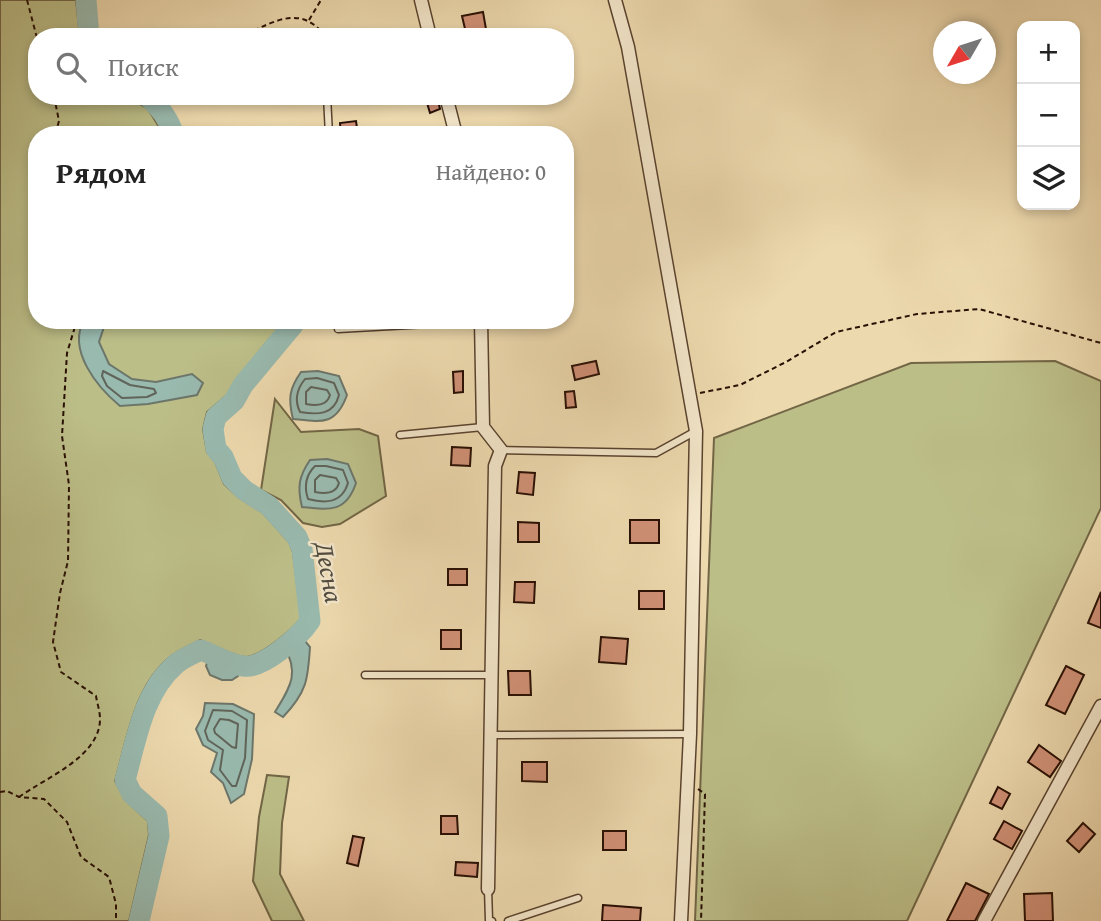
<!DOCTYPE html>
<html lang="ru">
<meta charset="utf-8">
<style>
body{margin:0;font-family:"Gentium Book Plus",serif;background:#f2f2f2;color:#222}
.controls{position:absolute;right:21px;top:21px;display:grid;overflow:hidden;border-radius:14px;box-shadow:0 4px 10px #0003}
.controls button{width:63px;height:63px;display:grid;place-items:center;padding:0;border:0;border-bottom:2px solid #e0e0e0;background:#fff;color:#222;font:35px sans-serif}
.compass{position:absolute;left:933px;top:21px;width:63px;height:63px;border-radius:50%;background:#fff;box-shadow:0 4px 10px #0003;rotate:231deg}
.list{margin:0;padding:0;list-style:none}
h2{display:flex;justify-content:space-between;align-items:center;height:91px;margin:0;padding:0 28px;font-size:30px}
h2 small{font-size:23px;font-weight:400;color:#767676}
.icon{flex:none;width:38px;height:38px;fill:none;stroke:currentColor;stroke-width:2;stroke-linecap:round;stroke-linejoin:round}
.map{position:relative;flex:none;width:1101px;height:921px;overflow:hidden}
.search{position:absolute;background:#fff;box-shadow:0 4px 10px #0003;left:28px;top:28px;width:546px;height:77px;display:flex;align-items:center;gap:18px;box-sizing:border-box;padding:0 24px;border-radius:28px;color:#767676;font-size:26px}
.panel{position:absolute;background:#fff;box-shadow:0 4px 10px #0003;left:28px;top:126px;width:546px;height:203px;border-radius:28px}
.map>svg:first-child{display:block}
</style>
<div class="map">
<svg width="1101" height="921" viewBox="0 0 1101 921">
<rect width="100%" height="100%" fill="#edd9ae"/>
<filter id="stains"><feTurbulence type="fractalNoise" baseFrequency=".00286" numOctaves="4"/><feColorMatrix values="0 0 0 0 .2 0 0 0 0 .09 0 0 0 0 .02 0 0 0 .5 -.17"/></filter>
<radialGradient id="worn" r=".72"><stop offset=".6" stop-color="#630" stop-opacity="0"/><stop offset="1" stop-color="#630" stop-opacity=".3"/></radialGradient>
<g fill="#bcbe88" stroke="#726646" stroke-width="2">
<path d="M 0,0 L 76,0 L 80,37 L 37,37 L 37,96 L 127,96 L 148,109 L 164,135 L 37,135 L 37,320 L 285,320 L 276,331 L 285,335 L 280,340 L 270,338 L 236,380 L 227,395 L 207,412 L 203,429 L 207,452 L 215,462 L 224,484 L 238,497 L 263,513 L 289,542 L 293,552 L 301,618 C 292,630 262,655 247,657 C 237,658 210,644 200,640 C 191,645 179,650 171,656 C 134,685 127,739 115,781 L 125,800 L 148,821 L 149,835 L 129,921 L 0,921 Z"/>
<path d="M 1055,361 L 1101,381 L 1101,508 L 907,921 L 695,921 L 714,438 L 911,363 Z"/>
<path d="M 275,399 L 301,432 L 359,429 L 378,436 L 386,496 L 340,524 L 322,527 L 303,523 L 281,500 L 261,490 Z"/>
<path d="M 267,775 L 289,777 L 282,823 L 280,874 L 304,921 L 272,921 L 253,881 L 259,817 Z"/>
</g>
<g fill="#99baaf" stroke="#6c766b" stroke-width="2">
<path d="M 84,320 L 115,320 L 105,324 L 99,342 L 109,364 L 132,379 L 156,382 L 192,374 L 203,383 L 197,395 L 148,404 L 120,406 C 97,387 67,350 84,320 Z"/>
<path d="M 318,371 L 339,376 L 347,395 C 336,426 321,422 293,419 C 288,399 289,389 301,372 Z"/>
<path d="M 327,459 L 348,464 L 356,483 C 346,513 329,510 302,507 C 297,487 299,476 310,460 Z"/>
<path d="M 300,635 L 310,647 C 308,679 307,692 283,717 L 275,712 C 290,687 300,674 284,646 Z"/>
<path d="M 210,654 L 243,666 L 238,676 L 232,680 L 222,680 L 210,675 L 206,666 Z"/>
<path d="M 205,703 L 233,704 L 254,714 L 252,759 L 244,794 L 231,803 L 223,783 L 211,772 L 217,753 L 203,745 L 196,729 L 203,716 Z"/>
</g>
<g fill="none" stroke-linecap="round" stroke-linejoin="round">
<g stroke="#60645a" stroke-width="2">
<path d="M 103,371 L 130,385 L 154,389 L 156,393 L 147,397 L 122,398 L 107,386 L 102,376 Z"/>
<path d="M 317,378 L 334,383 L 339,395 C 334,415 318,415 300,412 C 294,400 297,389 305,379 Z"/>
<path d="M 311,387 L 327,390 L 330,395 C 327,406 315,406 306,404 L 306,392 Z"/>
<path d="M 315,466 L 326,466 L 343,470 L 348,483 C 342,503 326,504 308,499 C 304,487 305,476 315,466 Z"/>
<path d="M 320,475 L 336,478 L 339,483 C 336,494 325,494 315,492 L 315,480 Z"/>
<path d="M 213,710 L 232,711 L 247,720 L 245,758 L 236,786 L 232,786 L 220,770 L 223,750 L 208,740 L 205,731 Z"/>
<path d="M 220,719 L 229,720 L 238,724 L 236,748 L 232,747 L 215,733 L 214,729 Z"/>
</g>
<g stroke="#99baaf" stroke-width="21">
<path d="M 86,0 L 89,37"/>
<path d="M 147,96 C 159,106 169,120 174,135"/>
<path d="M 139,921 L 159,836 L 157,816 L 132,794 L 125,780 C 136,741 143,692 176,664 C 183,658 193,654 201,650 C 214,655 229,664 243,666 C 262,670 300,636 310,621 L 302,549 L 297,537 L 269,506 L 244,490 L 232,478 L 223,457 L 216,449 L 213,429 L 216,417 L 234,401 L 243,385 L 293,325 L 294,320"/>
</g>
</g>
<g fill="#d19177" stroke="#280f04" stroke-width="2">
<path d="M 483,12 L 486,29 L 466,33 L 462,16 Z"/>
<path d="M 425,96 L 437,96 L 440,109 L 430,113 Z"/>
<path d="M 356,121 L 358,135 L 341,135 L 340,123 Z"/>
<path d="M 596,361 L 599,374 L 575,380 L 572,366 Z"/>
<path d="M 463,371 L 463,392 L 454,393 L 453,372 Z"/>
<path d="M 574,391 L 576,407 L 566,408 L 565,392 Z"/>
<path d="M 452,447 L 471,448 L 470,466 L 451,465 Z"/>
<path d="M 519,472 L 535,473 L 533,495 L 517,493 Z"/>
<rect x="630" y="520" width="29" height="23"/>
<path d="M 518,522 L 539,523 L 539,542 L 518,542 Z"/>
<rect x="448" y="569" width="19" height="16"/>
<path d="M 515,582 L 535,582 L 534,603 L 514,602 Z"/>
<rect x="639" y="591" width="25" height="18"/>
<path d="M 1101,592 L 1101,628 L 1088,623 Z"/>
<rect x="441" y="630" width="20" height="19"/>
<path d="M 601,637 L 628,639 L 626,664 L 599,662 Z"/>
<path d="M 1066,666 L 1084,675 L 1065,714 L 1046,705 Z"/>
<path d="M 508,671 L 530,671 L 531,695 L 509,695 Z"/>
<path d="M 1039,745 L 1061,761 L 1050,777 L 1028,762 Z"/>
<path d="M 522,762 L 547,762 L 547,782 L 522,781 Z"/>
<path d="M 998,787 L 1010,794 L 1002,809 L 990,803 Z"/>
<path d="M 441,816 L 457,816 L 458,834 L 441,834 Z"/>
<path d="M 1004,821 L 1022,831 L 1012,849 L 994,839 Z"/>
<path d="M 1083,823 L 1095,834 L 1079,852 L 1067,841 Z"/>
<rect x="603" y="831" width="23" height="19"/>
<path d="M 353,836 L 364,838 L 358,866 L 347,863 Z"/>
<path d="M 456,862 L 478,863 L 477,877 L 455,875 Z"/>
<path d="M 966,883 L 989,894 L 975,921 L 947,921 Z"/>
<path d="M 1052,893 L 1053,921 L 1025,921 L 1024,894 Z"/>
<path d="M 603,905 L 641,908 L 640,921 L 602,921 Z"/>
</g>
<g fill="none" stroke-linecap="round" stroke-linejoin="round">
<defs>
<g id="lane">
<path d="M 327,96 L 329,135"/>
<path d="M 338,329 L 481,321"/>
<path d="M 400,435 L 483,427"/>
<path d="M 501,450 L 656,453 L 696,431"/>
<path d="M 365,675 L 491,675"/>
<path d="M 490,735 L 690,734"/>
<path d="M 488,889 L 489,920 L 492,921"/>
<path d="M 508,921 L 578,898"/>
</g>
<g id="street">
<path d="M 421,0 L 430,37"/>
<path d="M 615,0 L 628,47 L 696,431 L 690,734 L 681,921"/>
<path d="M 446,96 L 456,135"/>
<path d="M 481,320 L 483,427 L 501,450 L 495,466 L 488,889"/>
<path d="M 984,921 L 1101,706"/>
</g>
</defs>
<use href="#lane" stroke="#59422e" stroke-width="9"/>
<use href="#street" stroke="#59422e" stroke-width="15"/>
<g stroke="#280f04" stroke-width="2" stroke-dasharray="5 3.5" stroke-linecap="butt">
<path d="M 27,0 L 37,38"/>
<path d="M 309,20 L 321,0"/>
<path d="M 246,34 C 276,21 301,4 326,37"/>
<path d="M 54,96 L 59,121 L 55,135"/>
<path d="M 700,393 L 740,385 L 786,362 L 836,332 L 917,314 L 979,309 L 1101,343"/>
<path d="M 698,789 L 705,794 L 701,921"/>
<path d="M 0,792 L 7,791 L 19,797 L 44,799 L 67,822 L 81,857 L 109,877 L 116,904 L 116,921"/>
<path d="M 19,797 C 45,778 100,757 100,719 C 100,711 97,703 96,696 L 61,672 L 53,642 L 60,593 L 68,561 L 69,485 L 62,436 L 67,353 L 77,320"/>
</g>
<use href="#lane" stroke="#f3e6ca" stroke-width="6"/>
<use href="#street" stroke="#f3e6ca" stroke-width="12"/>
</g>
<g text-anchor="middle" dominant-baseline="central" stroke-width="5" stroke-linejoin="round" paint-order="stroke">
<g font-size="26" font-style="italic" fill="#504b40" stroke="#f3e6ca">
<text transform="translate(330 572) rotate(80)">Десна</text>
</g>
</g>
<rect width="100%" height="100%" filter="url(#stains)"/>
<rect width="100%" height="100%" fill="url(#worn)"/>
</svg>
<div class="controls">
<button>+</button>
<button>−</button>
<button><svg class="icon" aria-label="layers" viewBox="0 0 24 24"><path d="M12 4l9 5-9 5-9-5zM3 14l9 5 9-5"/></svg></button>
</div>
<svg class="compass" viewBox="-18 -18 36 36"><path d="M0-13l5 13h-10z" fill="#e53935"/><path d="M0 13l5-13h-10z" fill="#767676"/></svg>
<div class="search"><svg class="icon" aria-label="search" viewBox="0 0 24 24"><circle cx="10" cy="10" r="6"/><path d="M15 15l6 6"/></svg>Поиск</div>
<section class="panel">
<h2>Рядом<small>Найдено: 0</small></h2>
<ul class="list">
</ul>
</section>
</div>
